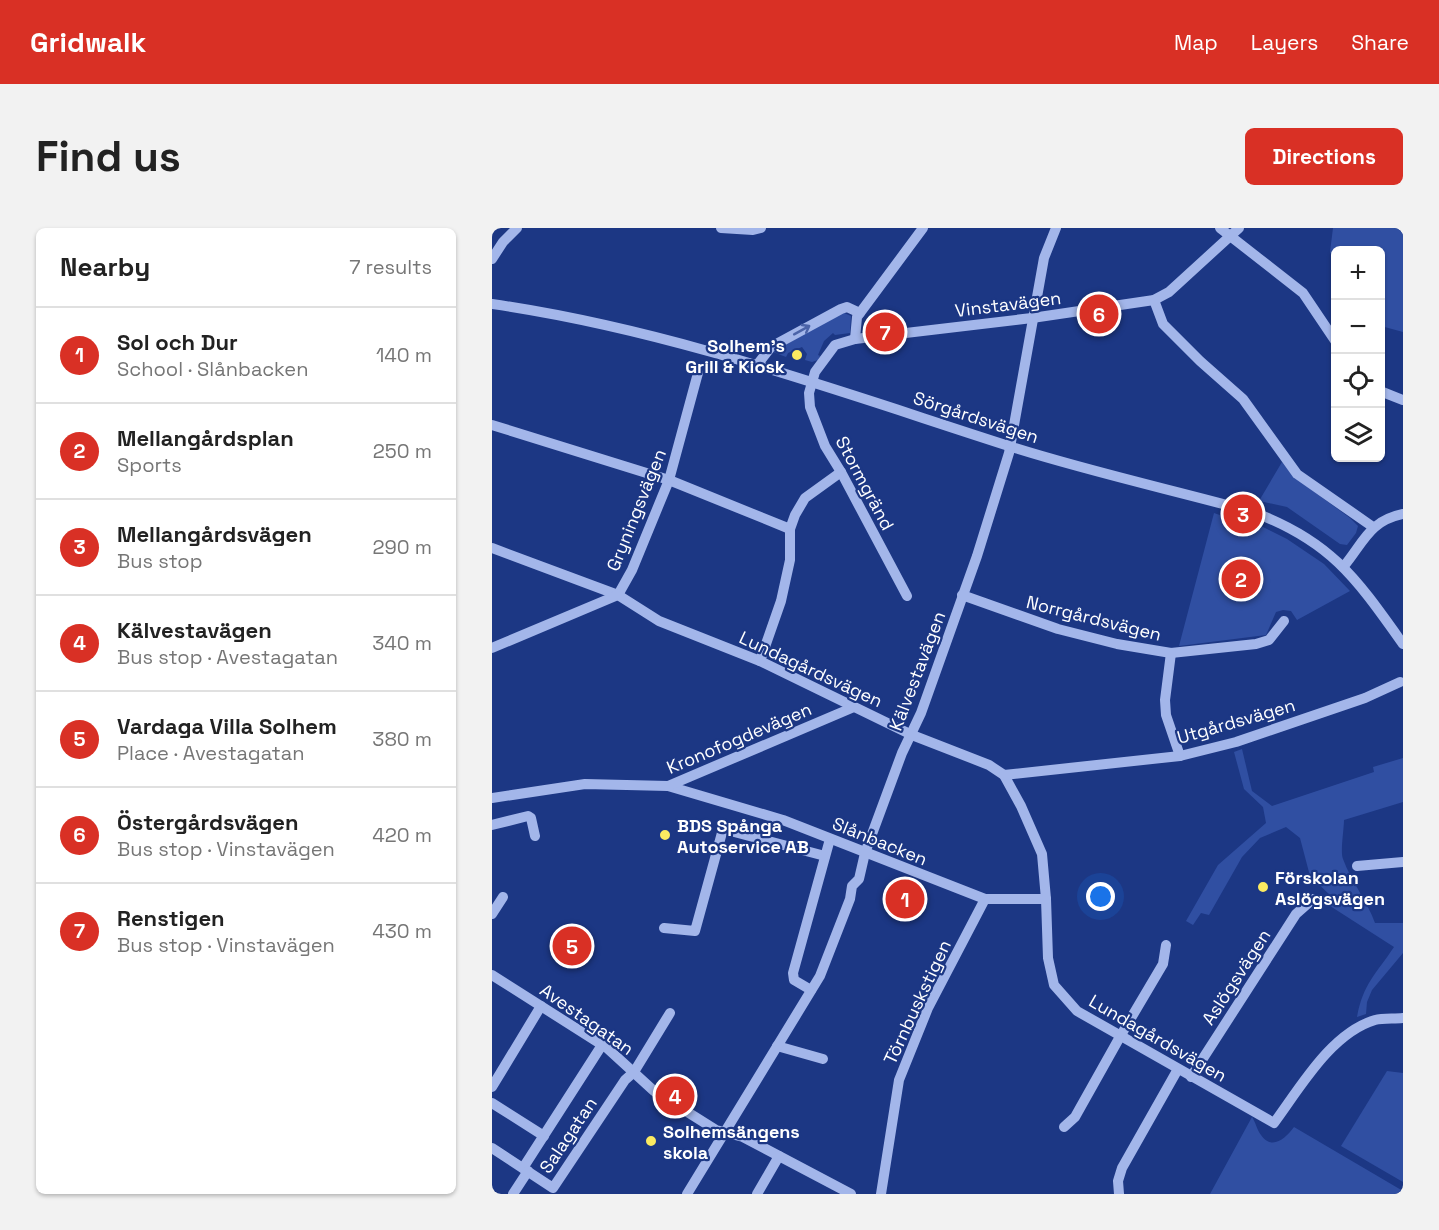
<!DOCTYPE html>
<meta charset="utf-8">
<style>
body{margin:0;font-family:"Space Grotesk",sans-serif;background:#f2f2f2;color:#222}
.controls{position:absolute;right:18px;top:18px;display:grid;overflow:hidden;border-radius:9px;box-shadow:0 2px 4px #0004}
.controls button{width:54px;height:54px;display:grid;place-items:center;padding:0;border:0;border-bottom:2px solid #e0e0e0;background:#fff;color:#222;font:30px sans-serif}
.you{position:absolute;left:609px;top:669px;width:21px;height:21px;margin:-15px;border:4px solid #fff;border-radius:50%;background:#1a73e8;box-shadow:0 0 0 9px #1a73e833}
.badge{display:grid;place-items:center;width:39px;height:39px;border-radius:50%;background:#d93025;color:#fff;font-size:20px;font-weight:700}
.pin{position:absolute;translate:-50% -50%;border:3px solid #fff;box-shadow:0 2px 6px #0006}
.list{margin:0;padding:0;list-style:none}
h2{display:flex;justify-content:space-between;align-items:center;height:78px;margin:0;padding:0 24px;font-size:26px}
h2 small{font-size:20px;font-weight:400;color:#767676}
.list li{display:grid;grid-template-columns:39px 1fr auto;gap:18px;align-items:center;box-sizing:border-box;height:96px;padding:0 24px;border-top:2px solid #e0e0e0}
.list b{display:block;font-size:22px;white-space:nowrap}
.list p{margin:0;font-size:20px;white-space:nowrap;color:#767676}
.list em{font-size:20px;font-style:normal;color:#767676}
.icon{flex:none;width:33px;height:33px;fill:none;stroke:currentColor;stroke-width:2;stroke-linecap:round;stroke-linejoin:round}
.map{position:relative;flex:none;width:911px;height:966px;overflow:hidden;border-radius:9px}
header{display:flex;align-items:center;gap:36px;box-sizing:border-box;height:84px;padding:0 30px;background:#d93025;color:#fff}
header strong{font-size:28px}
nav{display:flex;gap:33px;margin-inline-start:auto;font-size:21px}
.intro{display:flex;align-items:center;justify-content:space-between;box-sizing:border-box;height:144px;padding:0 36px}
h1{margin:0;font-size:42px}
.button{padding:15px 27px;border-radius:9px;background:#d93025;color:#fff;font-size:21px;font-weight:700}
main{display:flex;gap:36px;padding:0 36px}
aside{flex:1;background:#fff;border-radius:9px;box-shadow:0 2px 4px #0004}
.map>svg:first-child{display:block}
</style>
<header>
<strong>Gridwalk</strong>
<nav><a>Map</a><a>Layers</a><a>Share</a></nav>
</header>
<div class="intro"><h1>Find us</h1><a class="button">Directions</a></div>
<main>
<aside>
<h2>Nearby<small>7 results</small></h2>
<ul class="list">
<li><span class="badge">1</span><div><b>Sol och Dur</b><p>School · Slånbacken</p></div><em>140 m</em></li>
<li><span class="badge">2</span><div><b>Mellangårdsplan</b><p>Sports</p></div><em>250 m</em></li>
<li><span class="badge">3</span><div><b>Mellangårdsvägen</b><p>Bus stop</p></div><em>290 m</em></li>
<li><span class="badge">4</span><div><b>Kälvestavägen</b><p>Bus stop · Avestagatan</p></div><em>340 m</em></li>
<li><span class="badge">5</span><div><b>Vardaga Villa Solhem</b><p>Place · Avestagatan</p></div><em>380 m</em></li>
<li><span class="badge">6</span><div><b>Östergårdsvägen</b><p>Bus stop · Vinstavägen</p></div><em>420 m</em></li>
<li><span class="badge">7</span><div><b>Renstigen</b><p>Bus stop · Vinstavägen</p></div><em>430 m</em></li>
</ul>
</aside>
<div class="map">
<svg width="911" height="966" viewBox="0 0 911 966">
<rect width="100%" height="100%" fill="#1c3784"/>
<g fill="#304fa2">
<path d="M 841,0 L 911,0 L 911,104 L 889,98 L 888,22 L 844,22 L 843,33 L 838,24 Z"/>
<path d="M 350,84 L 359,88 L 358,105 L 343,107 L 341,105 L 332,113 L 326,127 L 328,128 L 326,132 L 320,134 L 313,132 L 315,126 L 310,119 L 296,125 L 294,129 L 281,124 Z"/>
<path d="M 790,234 L 802,249 L 858,290 L 866,298 L 864,305 L 855,317 L 848,316 L 795,279 L 767,273 Z"/>
<path d="M 722,285 L 751,295 L 765,296 L 795,311 L 832,336 L 858,363 L 805,392 L 799,383 L 791,382 L 784,384 L 774,407 L 687,418 Z"/>
<path d="M 750,521 L 760,563 L 780,578 L 882,544 L 881,539 L 911,530 L 911,574 L 852,592 C 852,601 848,624 851,631 C 859,653 875,673 883,695 L 911,695 L 911,725 L 880,762 L 875,774 L 874,786 L 865,789 C 871,756 884,746 902,719 L 835,676 L 839,668 L 818,648 L 808,610 L 794,599 L 768,610 L 750,629 L 717,687 L 709,685 L 701,697 L 694,693 L 726,637 L 774,595 L 771,579 L 752,561 L 742,524 Z"/>
<path d="M 895,843 L 911,845 L 911,954 L 849,918 Z"/>
<path d="M 760,889 C 764,895 765,902 769,907 C 780,923 794,910 802,899 L 911,963 L 911,966 L 718,966 Z"/>
</g>
<g fill="none" stroke-linecap="round" stroke-linejoin="round">
<g stroke="#a3b6ea" stroke-width="10">
<path d="M 229,0 L 261,2 L 269,0"/>
<path d="M 728,0 L 811,65 L 844,114"/>
<path d="M 0,31 L 11,14 L 25,0"/>
<path d="M 662,72 L 671,96 L 708,133 L 751,171 L 805,246 L 881,299"/>
<path d="M 0,76 C 180,102 348,164 520,219 C 599,244 681,262 761,284 C 839,313 864,350 911,416"/>
<path d="M 363,111 L 365,89 L 431,0"/>
<path d="M 265,137 L 279,119 L 349,81 L 355,79 L 368,85"/>
<path d="M 888,163 L 911,172"/>
<path d="M 0,197 L 177,252 L 298,301"/>
<path d="M 0,320 L 126,367 L 167,393 L 268,433 L 420,507 L 497,537 L 512,547 L 529,578 L 550,626 L 554,671 L 556,730 L 562,757 L 585,783 L 782,895 C 808,860 839,805 883,792 C 891,790 902,791 911,790"/>
<path d="M 852,338 C 872,314 877,293 911,286"/>
<path d="M 470,367 L 566,401 L 625,416 L 679,425 L 764,416 L 777,412 L 792,393"/>
<path d="M 415,368 L 349,244 L 333,218 L 318,179 L 317,165 L 323,144 L 343,117 L 363,111 L 540,90 L 662,72 L 677,64 L 747,0"/>
<path d="M 0,420 L 126,367 L 140,342 L 177,252 L 206,145"/>
<path d="M 679,425 L 673,472 L 674,487 L 688,528"/>
<path d="M 268,433 L 289,373 L 298,332 L 298,301 L 303,287 L 313,270 L 349,244"/>
<path d="M 512,547 L 688,528 L 744,514 L 873,470 L 908,454"/>
<path d="M 176,558 L 291,592 L 493,671 L 554,671"/>
<path d="M 0,570 L 93,556 L 176,558 L 362,479"/>
<path d="M 0,597 L 36,588 L 39,590 L 43,608"/>
<path d="M 865,638 L 911,634"/>
<path d="M 0,686 L 11,669"/>
<path d="M 172,700 L 203,703 L 231,601 L 333,628"/>
<path d="M 0,747 L 115,820 L 162,863 L 224,902 L 251,909 L 359,966"/>
<path d="M 319,762 L 302,752 L 301,745 L 338,611"/>
<path d="M 285,818 L 331,831"/>
<path d="M 699,849 L 804,686 L 821,671"/>
<path d="M 0,859 L 49,778"/>
<path d="M 0,875 L 52,908"/>
<path d="M 572,899 L 583,889 L 629,807 L 671,736 L 674,717"/>
<path d="M 0,920 L 61,960 L 133,852 L 142,844 L 178,785"/>
<path d="M 31,940 L 110,817"/>
<path d="M 21,966 L 36,943"/>
<path d="M 195,966 L 328,748 L 358,671 L 360,658 L 367,651 L 373,625 L 410,525 L 429,485 L 485,328 L 517,225 L 552,30 L 564,0"/>
<path d="M 265,966 L 287,928"/>
<path d="M 389,966 L 407,852 L 436,780 L 493,671"/>
<path d="M 627,966 L 626,953 L 630,940 L 686,841"/>
</g>
</g>
<defs><path id="oneway-shaft" d="M-6 0H5M1.5-3L5.5 0L1.5 3" fill="none" stroke-width="1.6" stroke-linecap="round" stroke-linejoin="round" transform="scale(1.5)"/></defs>
<use stroke="#4b63a8" href="#oneway-shaft" transform="translate(310 102) rotate(-29)"/>
<g fill="#fbea61" stroke="#1c3784" stroke-width="2">
<circle cx="305" cy="127" r="6"/>
<circle cx="173" cy="607" r="6"/>
<circle cx="771" cy="659" r="6"/>
<circle cx="159" cy="913" r="6"/>
</g>
<g text-anchor="middle" dominant-baseline="central" stroke-width="4.5" stroke-linejoin="round" paint-order="stroke">
<g font-size="18" fill="#fff" stroke="#1c3784">
<text transform="translate(516 76) rotate(-7)">Vinstavägen</text>
<text transform="translate(484 189) rotate(18)">Sörgårdsvägen</text>
<text transform="translate(373 255) rotate(62)">Stormgränd</text>
<text transform="translate(144 282) rotate(-68)">Gryningsvägen</text>
<text transform="translate(602 390) rotate(14)">Norrgårdsvägen</text>
<text transform="translate(319 441) rotate(25)">Lundagårdsvägen</text>
<text transform="translate(425 443) rotate(-69)">Kälvestavägen</text>
<text transform="translate(744 493) rotate(-16)">Utgårdsvägen</text>
<text transform="translate(247 510) rotate(-23)">Kronofogdevägen</text>
<text transform="translate(388 613) rotate(22)">Slånbacken</text>
<text transform="translate(744 749) rotate(-57)">Aslögsvägen</text>
<text transform="translate(425 774) rotate(-65)">Törnbuskstigen</text>
<text transform="translate(95 791) rotate(35)">Avestagatan</text>
<text transform="translate(666 810) rotate(30)">Lundagårdsvägen</text>
<text transform="translate(76 907) rotate(-56)">Salagatan</text>
</g>
<g font-size="18" font-weight="bold" fill="#fff" stroke="#1c3784" text-anchor="start">
<text x="293" y="117" text-anchor="end">Solhem's<tspan x="293" dy="21">Grill &amp; Kiosk</tspan></text>
<text x="185" y="597">BDS Spånga<tspan x="185" dy="21">Autoservice AB</tspan></text>
<text x="783" y="649">Förskolan<tspan x="783" dy="21">Aslögsvägen</tspan></text>
<text x="171" y="903">Solhemsängens<tspan x="171" dy="21">skola</tspan></text>
</g>
</g>
</svg>
<div class="controls">
<button>+</button>
<button>−</button>
<button><svg class="icon" aria-label="locate" viewBox="0 0 24 24"><circle cx="12" cy="12" r="6"/><path d="M12 2v4M12 18v4M2 12h4M18 12h4"/></svg></button>
<button><svg class="icon" aria-label="layers" viewBox="0 0 24 24"><path d="M12 4l9 5-9 5-9-5zM3 14l9 5 9-5"/></svg></button>
</div>
<div class="you"></div>
<div class="pin badge" style="left:413px;top:671px">1</div>
<div class="pin badge" style="left:749px;top:351px">2</div>
<div class="pin badge" style="left:751px;top:286px">3</div>
<div class="pin badge" style="left:183px;top:868px">4</div>
<div class="pin badge" style="left:80px;top:718px">5</div>
<div class="pin badge" style="left:607px;top:86px">6</div>
<div class="pin badge" style="left:393px;top:104px">7</div>
</div>
</main>
